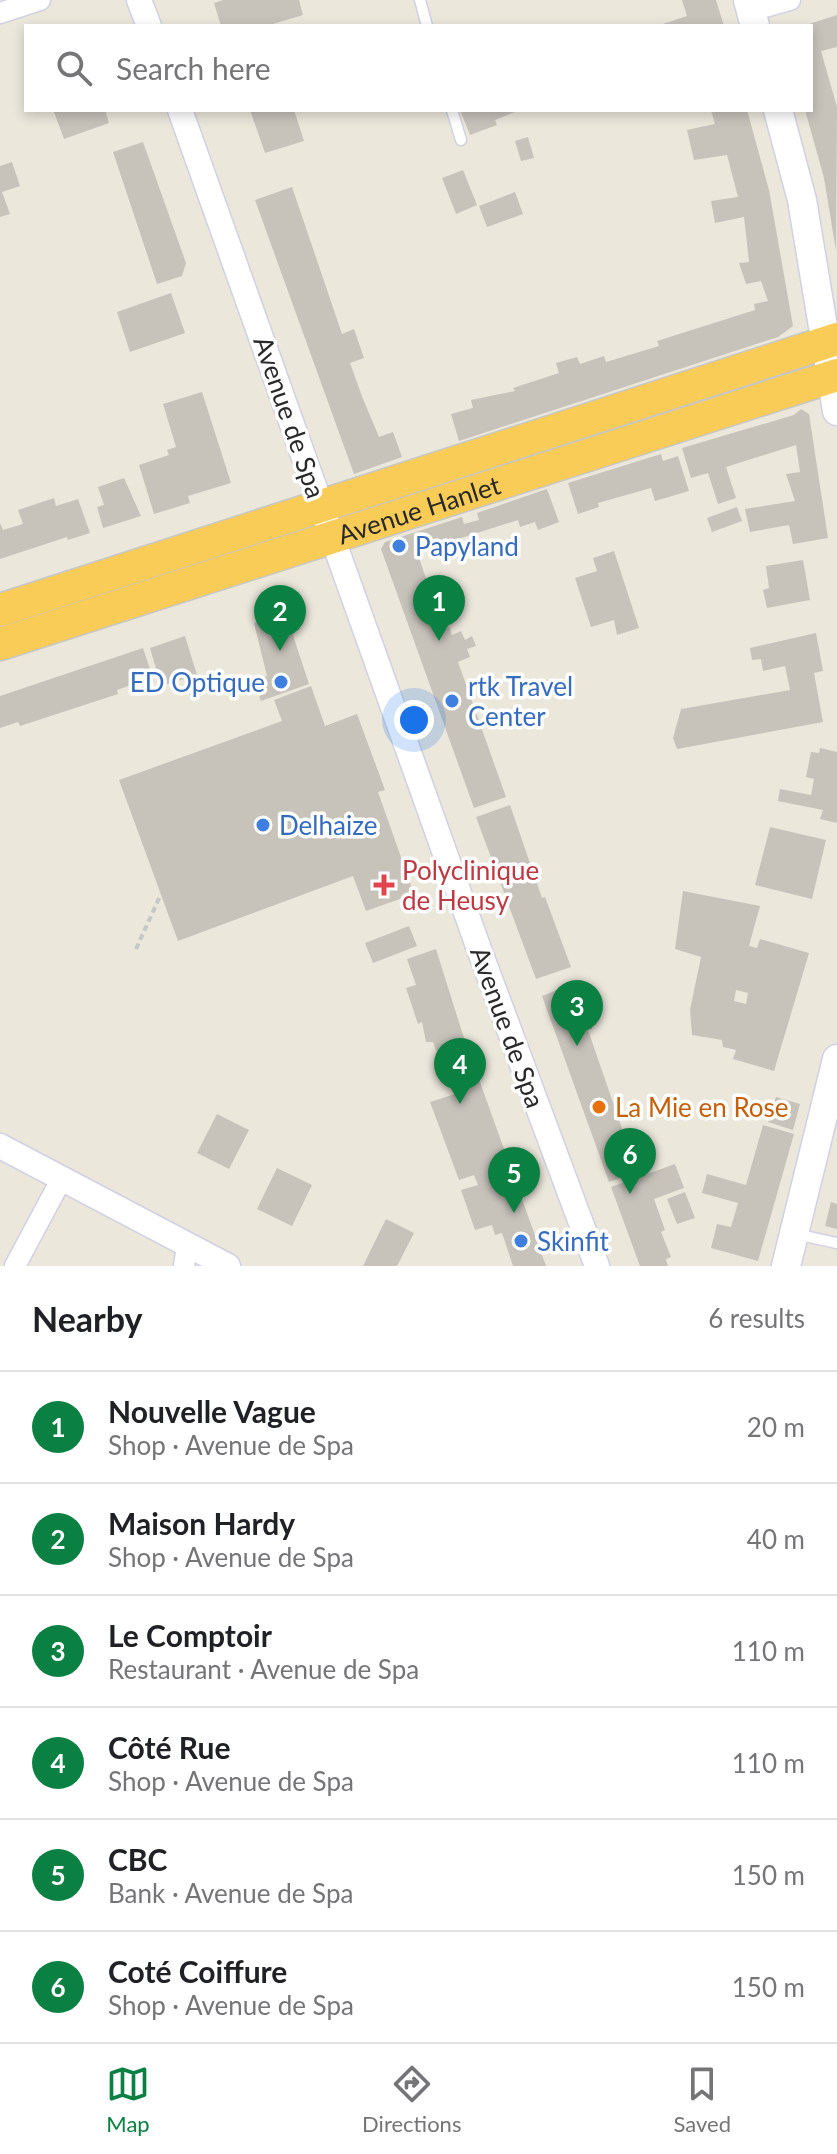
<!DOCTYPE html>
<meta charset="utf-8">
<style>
body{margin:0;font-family:Lato,sans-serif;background:#f6f6f6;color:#202124}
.you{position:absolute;left:414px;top:720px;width:28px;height:28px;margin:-20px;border:6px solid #fff;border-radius:50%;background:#1a73e8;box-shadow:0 0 0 12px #1a73e833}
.badge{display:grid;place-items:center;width:52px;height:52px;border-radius:50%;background:#0b8043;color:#fff;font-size:26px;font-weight:700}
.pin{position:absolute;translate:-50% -66px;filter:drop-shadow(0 2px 4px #0008)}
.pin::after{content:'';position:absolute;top:42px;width:28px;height:24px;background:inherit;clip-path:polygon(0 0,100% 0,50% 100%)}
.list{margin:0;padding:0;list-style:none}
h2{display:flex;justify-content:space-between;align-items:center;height:104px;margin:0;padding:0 32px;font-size:34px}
h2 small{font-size:26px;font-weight:400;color:#757577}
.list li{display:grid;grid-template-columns:52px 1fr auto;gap:24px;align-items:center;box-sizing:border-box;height:112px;padding:0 32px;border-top:2px solid #e0e0e0}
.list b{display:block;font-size:30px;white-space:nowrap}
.list p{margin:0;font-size:26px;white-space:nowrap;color:#757577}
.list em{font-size:26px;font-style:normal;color:#757577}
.icon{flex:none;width:44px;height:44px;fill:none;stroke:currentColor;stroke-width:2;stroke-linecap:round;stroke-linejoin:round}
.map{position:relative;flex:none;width:837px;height:1266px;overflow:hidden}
.search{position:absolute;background:#fff;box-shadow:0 4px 12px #0003;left:24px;right:24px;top:24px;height:88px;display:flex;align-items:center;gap:20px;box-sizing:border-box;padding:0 28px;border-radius:0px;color:#757577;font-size:30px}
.sheet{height:776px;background:#fff}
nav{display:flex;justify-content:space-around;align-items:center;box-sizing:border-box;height:112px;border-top:2px solid #e0e0e0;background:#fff;font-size:22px;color:#757577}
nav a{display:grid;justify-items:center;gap:4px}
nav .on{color:#0b8043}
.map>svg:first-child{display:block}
</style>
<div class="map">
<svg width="837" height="1266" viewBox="0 0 837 1266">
<rect width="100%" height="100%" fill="#ece7db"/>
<g fill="#c7c3bb" fill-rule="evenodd">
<path d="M 223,0 L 299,0 L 303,15 L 266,26 L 221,26 L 214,3 Z"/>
<path d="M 682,0 L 716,0 L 724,26 L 657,26 L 687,16 Z"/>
<path d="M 837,15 L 837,47 L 821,51 L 837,107 L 836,251 L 824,178 L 805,110 L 811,110 L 811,26 L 803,26 Z"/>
<path d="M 61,110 L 105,110 L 109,123 L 64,139 L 54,112 Z"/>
<path d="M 250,110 L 294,110 L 304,141 L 265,153 Z"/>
<path d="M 460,110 L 520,110 L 495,120 L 497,125 L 470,135 Z"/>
<path d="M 711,110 L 747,110 L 769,190 L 793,326 L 778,337 L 459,441 L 451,414 L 473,408 L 471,400 L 515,391 L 513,388 L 559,373 L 556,363 L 577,357 L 580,364 L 604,356 L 606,362 L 659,346 L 657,341 L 755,310 L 754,304 L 768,301 L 761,281 L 746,284 L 739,263 L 749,262 L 744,217 L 715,223 L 711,201 L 738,197 L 727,155 L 694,160 L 687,130 L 715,124 Z"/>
<path d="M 528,137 L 534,158 L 521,161 L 515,141 Z"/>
<path d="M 143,142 L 186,263 L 182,276 L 157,284 L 113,152 Z"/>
<path d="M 12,162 L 20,186 L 2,192 L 10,214 L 0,217 L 0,166 Z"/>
<path d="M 463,170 L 477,205 L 456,214 L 442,178 Z"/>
<path d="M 292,187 L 342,334 L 354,329 L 364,358 L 350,363 L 363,399 L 379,437 L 393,432 L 402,457 L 354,474 L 255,200 Z"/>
<path d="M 515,192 L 523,214 L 487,227 L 479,206 Z"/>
<path d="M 171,293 L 185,333 L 130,352 L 117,312 Z"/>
<path d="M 202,392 L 231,483 L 188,496 L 190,503 L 154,514 L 139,465 L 169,455 L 167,450 L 176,447 L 163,404 Z"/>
<path d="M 801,409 L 809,414 L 828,538 L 793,544 L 789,525 L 750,532 L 745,509 L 795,501 L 786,474 L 800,472 L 796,445 L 726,467 L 736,498 L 718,504 L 708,473 L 691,478 L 682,448 L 794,415 Z"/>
<path d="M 661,454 L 663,461 L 678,456 L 689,491 L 655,501 L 651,488 L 598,503 L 599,507 L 578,514 L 568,483 Z"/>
<path d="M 124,478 L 141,516 L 103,528 L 97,507 L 104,505 L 98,487 Z"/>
<path d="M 547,489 L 559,522 L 538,530 L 535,522 L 520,527 L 518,520 L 417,552 L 444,631 L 449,626 L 452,635 L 461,631 L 465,640 L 472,636 L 476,646 L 467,649 L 470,657 L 458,662 L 506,797 L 474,808 L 381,549 L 385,542 L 462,517 L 464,524 L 479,520 L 477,513 Z"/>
<path d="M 54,498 L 56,506 L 78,499 L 90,533 L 68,540 L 67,537 L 0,559 L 0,523 L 3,530 L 23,524 L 18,510 Z"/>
<path d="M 737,507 L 742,521 L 712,532 L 707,518 Z"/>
<path d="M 614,551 L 639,628 L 617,635 L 614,620 L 591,627 L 575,578 L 597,571 L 593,558 Z"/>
<path d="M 803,560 L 810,600 L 767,608 L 763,590 L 769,588 L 766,566 Z"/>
<path d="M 285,611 L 309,684 L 261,701 L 254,680 L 267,676 L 254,623 Z"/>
<path d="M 816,633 L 823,671 L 814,673 L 823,722 L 677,749 L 673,738 L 681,709 L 790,690 L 785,666 L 763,671 L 761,659 L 752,660 L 750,648 Z"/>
<path d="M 185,636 L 197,675 L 161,686 L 150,648 Z"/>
<path d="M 143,648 L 154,681 L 135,687 L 134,684 L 117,690 L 118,694 L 20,726 L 18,722 L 0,728 L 0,696 Z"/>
<path d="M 311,686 L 325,726 L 357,714 L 385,790 L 378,792 L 414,894 L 366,911 L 353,876 L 178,941 L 119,780 L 282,721 L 274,700 Z"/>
<path d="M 820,748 L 837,752 L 837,823 L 820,819 L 823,810 L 778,801 L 780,789 L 811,795 L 814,779 L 806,777 L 811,752 L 819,753 Z"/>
<path d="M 510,805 L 542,898 L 545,897 L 571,967 L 536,979 L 476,817 Z"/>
<path d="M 770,827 L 826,840 L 812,899 L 755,885 Z"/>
<path d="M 683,891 L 760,906 L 749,946 L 757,948 L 760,939 L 809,953 L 774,1071 L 733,1059 L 736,1050 L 723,1047 L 722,1040 L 692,1035 L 690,1010 L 701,957 L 675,949 ZM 736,990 L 748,993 L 746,1004 L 734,1001 Z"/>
<path d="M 409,926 L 417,946 L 373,963 L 365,943 Z"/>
<path d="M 436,949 L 462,1032 L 546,1266 L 513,1266 L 502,1233 L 495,1235 L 492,1225 L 475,1230 L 461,1190 L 478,1185 L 474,1175 L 459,1180 L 430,1102 L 455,1094 L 450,1080 L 447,1081 L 433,1042 L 426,1042 L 422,1022 L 418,1024 L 406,988 L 416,985 L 407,959 Z"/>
<path d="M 579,981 L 588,1004 L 583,1006 L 592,1029 L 588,1030 L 637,1172 L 609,1182 L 542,996 Z"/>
<path d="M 776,1097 L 800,1104 L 793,1130 L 768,1122 Z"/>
<path d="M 217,1114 L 249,1130 L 229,1169 L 197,1153 Z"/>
<path d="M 763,1125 L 794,1134 L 758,1261 L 711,1248 L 717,1224 L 731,1227 L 738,1203 L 702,1193 L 707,1174 L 746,1185 Z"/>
<path d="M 675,1164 L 684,1188 L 654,1199 L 665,1230 L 661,1232 L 671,1257 L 666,1259 L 668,1266 L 640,1266 L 611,1187 Z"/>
<path d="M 277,1168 L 312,1185 L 292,1226 L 257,1209 Z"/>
<path d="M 685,1192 L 695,1218 L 677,1224 L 667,1199 Z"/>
<path d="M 831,1202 L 837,1204 L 837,1229 L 825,1226 Z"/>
<path d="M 386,1219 L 414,1233 L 397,1266 L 363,1266 Z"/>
</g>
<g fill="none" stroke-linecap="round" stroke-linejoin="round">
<defs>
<g id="service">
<path d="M 420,0 L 427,26"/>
<path d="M 452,110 L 461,140"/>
<path d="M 795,1234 L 837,1243"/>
</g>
<g id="minor">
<path d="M 751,11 L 790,0"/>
<path d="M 0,13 L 40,0"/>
<path d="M 15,1266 L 62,1178"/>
<path d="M 184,1266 L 187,1246"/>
</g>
<g id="tertiary">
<path d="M 139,0 L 149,26"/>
<path d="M 180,110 L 479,949 L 597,1266"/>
<path d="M 0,1146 L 228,1266"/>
</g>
<g id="secondary">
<path d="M 748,0 L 755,26"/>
<path d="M 778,110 L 802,200 L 837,411"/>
<path d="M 786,1266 L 837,1059"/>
</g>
<g id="trunk">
<path d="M 0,610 L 837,339"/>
<path id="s1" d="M 0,644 L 837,375"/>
</g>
</defs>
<use href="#service" stroke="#d0d1e3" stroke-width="13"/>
<use href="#minor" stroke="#d0d1e3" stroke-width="23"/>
<use href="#tertiary" stroke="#d0d1e3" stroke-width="27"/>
<use href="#secondary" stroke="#d0d1e3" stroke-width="31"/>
<use href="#trunk" stroke="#c7c7c7" stroke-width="35"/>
<path stroke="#c7c7c7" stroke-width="4" stroke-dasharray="6 4" stroke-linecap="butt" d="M 136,949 L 161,894"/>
<use href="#service" stroke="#fff" stroke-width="10"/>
<use href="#minor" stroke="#fff" stroke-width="20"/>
<use href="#tertiary" stroke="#fff" stroke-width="24"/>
<use href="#secondary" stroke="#fff" stroke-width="28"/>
<use href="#trunk" stroke="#f8cc57" stroke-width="32"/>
</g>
<g fill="#3f7fe0" stroke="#fff" stroke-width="3">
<circle cx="399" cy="546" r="8"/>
<circle cx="281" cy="682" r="8"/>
<circle cx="452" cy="701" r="8"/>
<circle cx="263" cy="825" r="8"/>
<circle cx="521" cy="1241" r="8"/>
</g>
<path fill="#e0444e" stroke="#fff" stroke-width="3" d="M380 873h8v8h8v8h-8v8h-8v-8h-8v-8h8z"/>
<circle fill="#e8710a" stroke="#fff" stroke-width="3" cx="599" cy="1107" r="8"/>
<g text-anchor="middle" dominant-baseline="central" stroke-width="7" stroke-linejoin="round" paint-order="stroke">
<g font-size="26" fill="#292929" stroke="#fff">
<text transform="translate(290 417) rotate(71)">Avenue de Spa</text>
<text stroke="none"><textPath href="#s1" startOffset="440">Avenue Hanlet</textPath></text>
<text transform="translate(508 1027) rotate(70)">Avenue de Spa</text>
</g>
<g font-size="26" fill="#366cbe" stroke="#fff" text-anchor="start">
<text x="415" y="546">Papyland</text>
<text x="265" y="682" text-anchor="end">ED Optique</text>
<text x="468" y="686">rtk Travel<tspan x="468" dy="30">Center</tspan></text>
<text x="279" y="825">Delhaize</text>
<text x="537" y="1241">Skinfit</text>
</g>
<g font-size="26" fill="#be3a42" stroke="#fff" text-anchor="start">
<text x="402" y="870">Polyclinique<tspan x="402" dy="30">de Heusy</tspan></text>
</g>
<g font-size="26" fill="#c56008" stroke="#fff" text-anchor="start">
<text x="615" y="1107">La Mie en Rose</text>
</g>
</g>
</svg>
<div class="you"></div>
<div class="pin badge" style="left:439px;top:641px">1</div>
<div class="pin badge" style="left:280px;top:651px">2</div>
<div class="pin badge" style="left:577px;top:1046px">3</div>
<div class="pin badge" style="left:460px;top:1104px">4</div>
<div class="pin badge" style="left:514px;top:1213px">5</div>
<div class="pin badge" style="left:630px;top:1194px">6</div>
<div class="search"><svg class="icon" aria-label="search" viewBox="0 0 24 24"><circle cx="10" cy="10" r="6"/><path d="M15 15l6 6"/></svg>Search here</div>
</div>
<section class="sheet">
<h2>Nearby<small>6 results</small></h2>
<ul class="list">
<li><span class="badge">1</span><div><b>Nouvelle Vague</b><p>Shop · Avenue de Spa</p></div><em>20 m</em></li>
<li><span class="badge">2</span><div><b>Maison Hardy</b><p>Shop · Avenue de Spa</p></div><em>40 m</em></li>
<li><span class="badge">3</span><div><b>Le Comptoir</b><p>Restaurant · Avenue de Spa</p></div><em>110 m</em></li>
<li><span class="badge">4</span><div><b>Côté Rue</b><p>Shop · Avenue de Spa</p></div><em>110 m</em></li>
<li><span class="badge">5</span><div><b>CBC</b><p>Bank · Avenue de Spa</p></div><em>150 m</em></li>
<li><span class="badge">6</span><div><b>Coté Coiffure</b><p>Shop · Avenue de Spa</p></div><em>150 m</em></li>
</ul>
</section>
<nav>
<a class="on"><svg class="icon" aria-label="map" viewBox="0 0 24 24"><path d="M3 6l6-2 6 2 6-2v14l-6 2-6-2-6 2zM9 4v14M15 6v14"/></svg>Map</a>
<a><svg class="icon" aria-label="directions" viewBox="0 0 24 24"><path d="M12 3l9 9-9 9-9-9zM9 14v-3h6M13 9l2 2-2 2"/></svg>Directions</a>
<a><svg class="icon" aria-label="saved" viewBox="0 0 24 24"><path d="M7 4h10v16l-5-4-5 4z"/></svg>Saved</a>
</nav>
